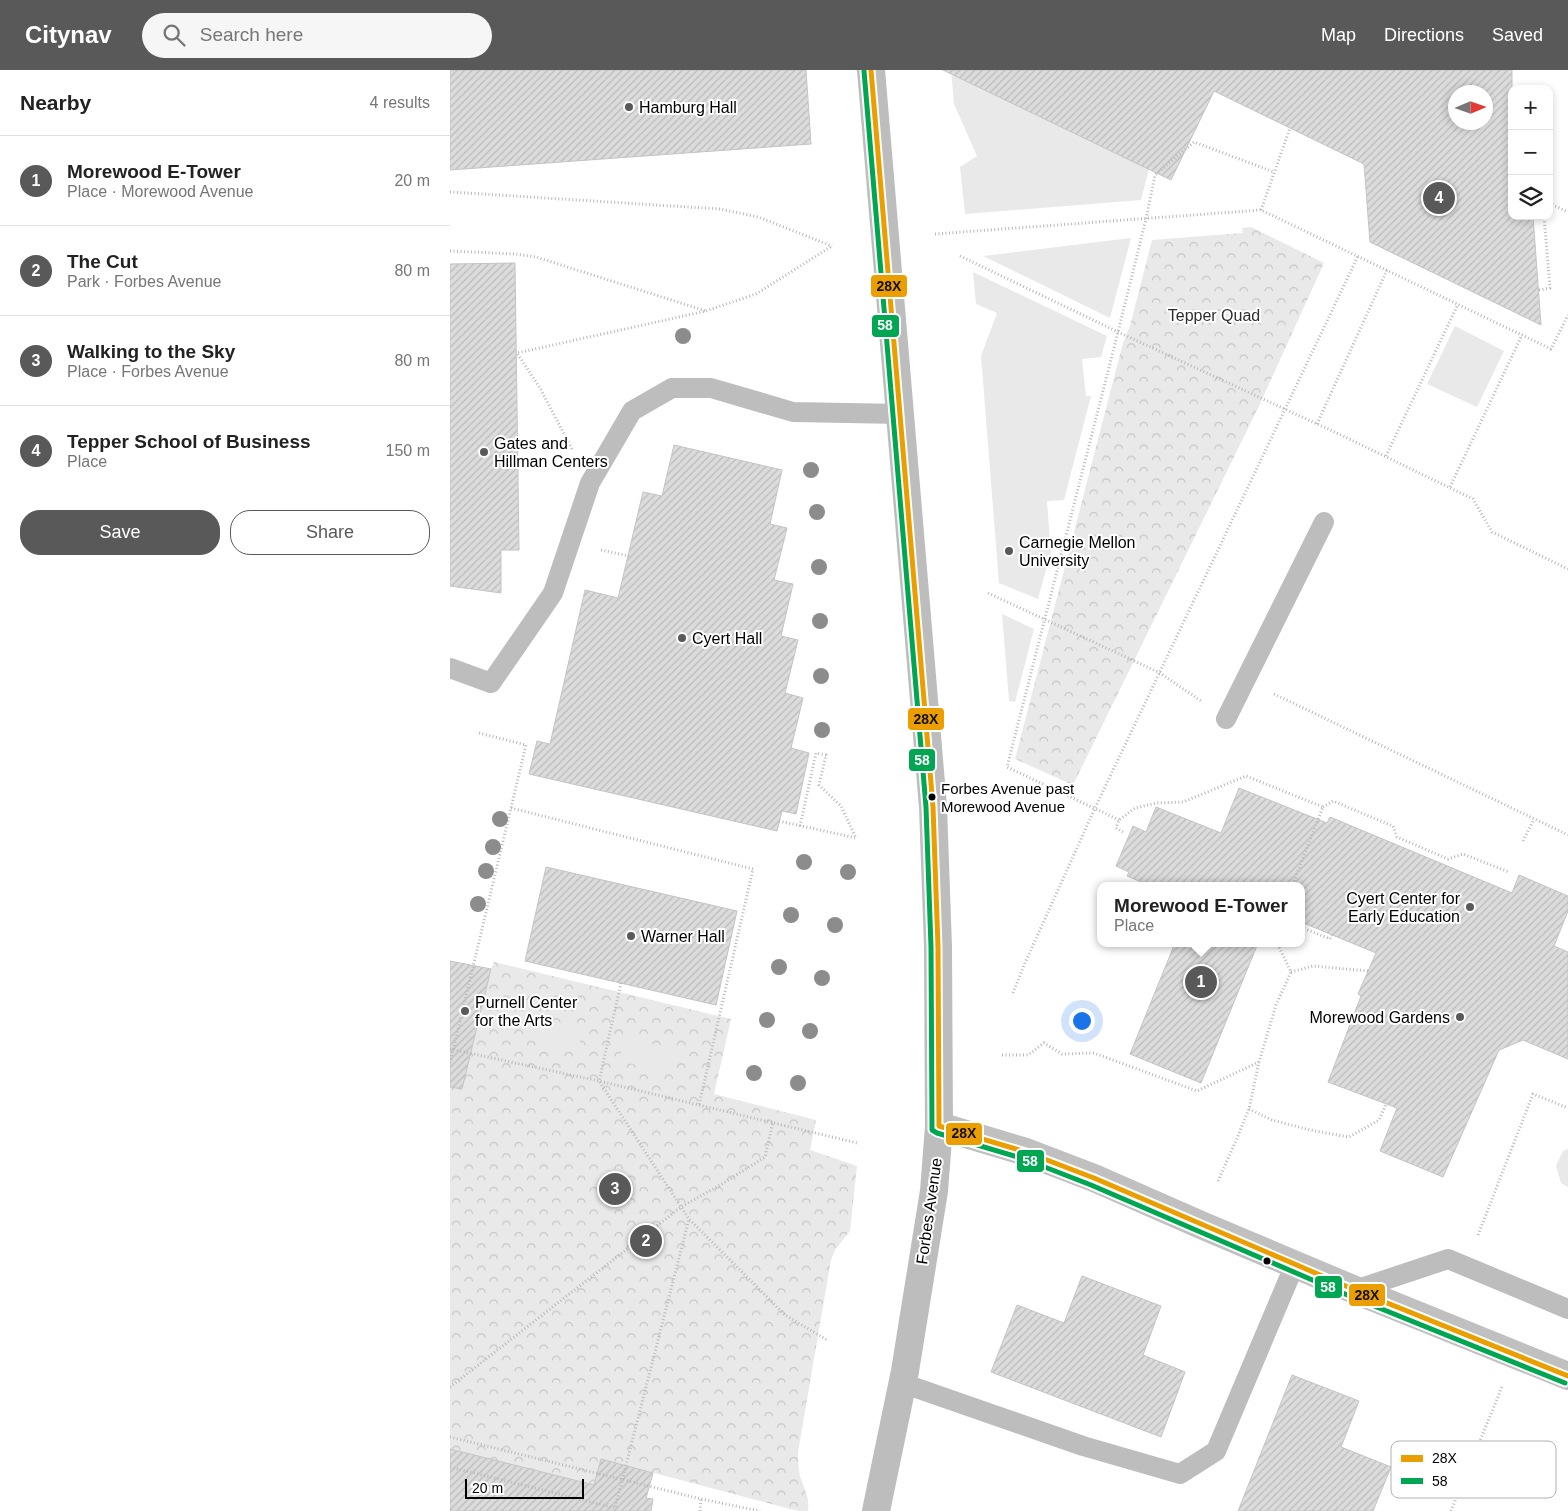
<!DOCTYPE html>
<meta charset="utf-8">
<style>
body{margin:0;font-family:Helvetica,sans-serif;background:#f6f6f6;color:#222}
.controls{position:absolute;right:15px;top:15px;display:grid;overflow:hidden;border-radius:10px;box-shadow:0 2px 8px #0003}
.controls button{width:45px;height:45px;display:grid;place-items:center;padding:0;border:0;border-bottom:1px solid #e0e0e0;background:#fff;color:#222;font:25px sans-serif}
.compass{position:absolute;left:998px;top:15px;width:45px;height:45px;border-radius:50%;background:#fff;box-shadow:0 2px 8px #0003;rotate:88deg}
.scale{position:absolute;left:15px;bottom:12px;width:119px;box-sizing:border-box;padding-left:5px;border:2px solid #000;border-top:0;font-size:14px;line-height:18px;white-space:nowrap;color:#000;-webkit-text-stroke:4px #fff;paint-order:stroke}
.you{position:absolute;left:631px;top:950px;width:18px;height:18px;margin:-12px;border:4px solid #fff;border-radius:50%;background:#1a73e8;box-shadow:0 0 0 8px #1a73e833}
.badge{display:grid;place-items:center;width:32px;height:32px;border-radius:50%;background:#595959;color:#fff;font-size:16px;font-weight:700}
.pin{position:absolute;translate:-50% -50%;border:2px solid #fff;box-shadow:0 1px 5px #0006}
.popup{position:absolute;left:647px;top:812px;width:208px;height:65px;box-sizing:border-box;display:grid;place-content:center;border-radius:10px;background:#fff;filter:drop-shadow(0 1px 4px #0005);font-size:16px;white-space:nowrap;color:#767676}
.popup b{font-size:19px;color:#222}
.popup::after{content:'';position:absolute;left:50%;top:100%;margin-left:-10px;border:10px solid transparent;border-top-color:#fff}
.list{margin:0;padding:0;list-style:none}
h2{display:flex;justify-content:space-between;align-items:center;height:65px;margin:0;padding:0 20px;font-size:21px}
h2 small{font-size:16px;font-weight:400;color:#767676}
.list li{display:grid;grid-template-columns:32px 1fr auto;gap:15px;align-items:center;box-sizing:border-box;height:90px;padding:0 20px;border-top:1px solid #e0e0e0}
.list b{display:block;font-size:19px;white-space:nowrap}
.list p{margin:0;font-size:16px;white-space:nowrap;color:#767676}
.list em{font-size:16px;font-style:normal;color:#767676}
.actions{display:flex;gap:10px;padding:15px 20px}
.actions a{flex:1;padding:11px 0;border:1px solid #595959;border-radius:20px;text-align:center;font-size:18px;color:#595959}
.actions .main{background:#595959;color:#fff}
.icon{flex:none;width:28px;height:28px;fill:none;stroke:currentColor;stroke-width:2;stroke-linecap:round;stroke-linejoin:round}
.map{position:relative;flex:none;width:1118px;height:1441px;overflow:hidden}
header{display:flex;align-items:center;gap:30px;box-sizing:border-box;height:70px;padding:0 25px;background:#595959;color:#fff}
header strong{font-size:24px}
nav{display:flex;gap:28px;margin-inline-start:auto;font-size:18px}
.search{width:350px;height:45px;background:#f6f6f6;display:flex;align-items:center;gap:12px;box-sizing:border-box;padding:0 18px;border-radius:28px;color:#767676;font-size:19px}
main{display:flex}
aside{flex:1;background:#fff}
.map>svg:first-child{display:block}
</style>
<header>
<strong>Citynav</strong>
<div class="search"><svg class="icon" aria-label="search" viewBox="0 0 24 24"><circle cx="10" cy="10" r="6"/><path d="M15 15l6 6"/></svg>Search here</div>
<nav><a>Map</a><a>Directions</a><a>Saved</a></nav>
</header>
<main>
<aside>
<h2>Nearby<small>4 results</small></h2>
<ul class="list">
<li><span class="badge">1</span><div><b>Morewood E-Tower</b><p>Place · Morewood Avenue</p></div><em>20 m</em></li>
<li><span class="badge">2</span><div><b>The Cut</b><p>Park · Forbes Avenue</p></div><em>80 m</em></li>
<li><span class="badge">3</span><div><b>Walking to the Sky</b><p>Place · Forbes Avenue</p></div><em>80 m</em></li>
<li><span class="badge">4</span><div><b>Tepper School of Business</b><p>Place</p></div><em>150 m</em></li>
</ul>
<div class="actions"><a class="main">Save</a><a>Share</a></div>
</aside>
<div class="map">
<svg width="1118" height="1441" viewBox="0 0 1118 1441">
<defs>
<pattern id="forest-crowns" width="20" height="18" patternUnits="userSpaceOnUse" patternTransform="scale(1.25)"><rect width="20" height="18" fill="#e9e9e9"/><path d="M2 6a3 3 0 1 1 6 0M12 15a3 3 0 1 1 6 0" fill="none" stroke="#c6c6c6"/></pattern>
<pattern id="building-hatch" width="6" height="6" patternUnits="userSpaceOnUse" patternTransform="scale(1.25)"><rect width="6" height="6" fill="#dcdcdc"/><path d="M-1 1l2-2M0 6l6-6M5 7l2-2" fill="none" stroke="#bbb"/></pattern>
</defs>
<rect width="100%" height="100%" fill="#fff"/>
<g fill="url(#forest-crowns)">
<path d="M 801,157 L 874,193 L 808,338 L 623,715 L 565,689 L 673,273 L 680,256 L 702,170 L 793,163 L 792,158 Z"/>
<path d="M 44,892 L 281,949 L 264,1024 L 366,1050 L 360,1080 L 407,1096 L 400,1161 L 385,1180 L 381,1190 L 348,1382 C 348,1389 348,1398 350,1406 C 354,1419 360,1427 358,1441 L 348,1441 L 151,1389 L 144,1415 L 0,1379 L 0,1003 L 15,1006 L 41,899 Z"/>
</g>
<g fill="#e9e9e9">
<path d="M 501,0 L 699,99 L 691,130 L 515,144 L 510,97 L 527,86 L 504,34 Z"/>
<path d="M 681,168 L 660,248 L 533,186 Z"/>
<path d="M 523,202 L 657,266 L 651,287 L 632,289 L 636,326 L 641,326 L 614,430 L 597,431 L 600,472 L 604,471 L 588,529 L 549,513 L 531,286 L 547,243 L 526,234 Z"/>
<path d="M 1005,256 L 1054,281 L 1027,337 L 977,314 Z"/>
<path d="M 552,544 L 584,559 L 565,632 L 559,631 Z"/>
<path d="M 80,945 L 133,958 L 128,981 L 75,969 Z"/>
<path d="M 175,968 L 228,980 L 222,1003 L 169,991 Z"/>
<path d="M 1118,1079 L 1118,1117 L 1111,1113 L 1106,1096 L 1113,1081 Z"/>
</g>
<g fill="url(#building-hatch)" stroke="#c4c4c4" fill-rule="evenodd">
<path d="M 0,0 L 356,0 L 361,74 L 0,100 Z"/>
<path d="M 493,0 L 1062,0 L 1062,146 L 1083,146 L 1091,255 L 920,172 L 914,94 L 764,21 L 721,110 ZM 1006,22 L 1036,22 L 1036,52 L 1006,52 Z"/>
<path d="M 65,193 L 69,480 L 51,480 L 51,523 L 0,516 L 0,194 Z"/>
<path d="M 224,375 L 332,400 L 320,454 L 337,458 L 324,510 L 343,514 L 331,566 L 348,570 L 335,623 L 353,628 L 341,678 L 359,683 L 346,744 L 332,741 L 327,761 L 79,704 L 87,671 L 100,674 L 135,520 L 168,528 L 193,422 L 212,426 Z"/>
<path d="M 789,718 L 877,753 L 880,747 L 1062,823 L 1069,805 L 1118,826 L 1118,841 L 1104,876 L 1118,882 L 1118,989 L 1073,970 L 1049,980 L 993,1107 L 930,1081 L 947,1038 L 878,1012 L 911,926 L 908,924 L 926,883 L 851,852 L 851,816 L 701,816 L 677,806 L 679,802 L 666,796 L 683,756 L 696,762 L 706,737 L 771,763 Z"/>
<path d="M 96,797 L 287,841 L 266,935 L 75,891 Z"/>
<path d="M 725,873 L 808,873 L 751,1013 L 680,984 Z"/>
<path d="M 0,891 L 41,899 L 12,1019 L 0,1017 Z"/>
<path d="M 632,1206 L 711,1236 L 693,1285 L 735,1302 L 711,1367 L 541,1302 L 567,1235 L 614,1253 Z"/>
<path d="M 842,1305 L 909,1331 L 891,1377 L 941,1397 L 923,1441 L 788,1441 Z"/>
<path d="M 0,1379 L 144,1415 L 151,1389 L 203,1403 L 196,1428 L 203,1429 L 201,1441 L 0,1441 Z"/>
</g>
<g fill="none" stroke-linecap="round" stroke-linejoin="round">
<g stroke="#b8b8b8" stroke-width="3" stroke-dasharray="1 2.5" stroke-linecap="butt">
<path d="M 0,122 L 270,139 L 308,147 L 382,176"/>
<path d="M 1099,133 L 1118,142"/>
<path d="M 811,140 L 840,58"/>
<path d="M 485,164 L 811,140 L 1101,279 L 1118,245"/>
<path d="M 0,181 L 65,184 L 86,187 L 256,241"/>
<path d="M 510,186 L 668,262 L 891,365 L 1023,429 L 1042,462 L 1118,499"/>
<path d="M 1089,220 L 1100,218 L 1094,146"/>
<path d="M 867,354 L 937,200"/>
<path d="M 122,379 L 90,318 L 67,283 L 256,241 L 306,224 L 382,176"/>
<path d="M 936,386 L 1008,234"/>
<path d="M 1000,417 L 1072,265"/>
<path d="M 151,480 L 179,486"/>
<path d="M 538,523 L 710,603 L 751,631"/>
<path d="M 824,624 L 1118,765"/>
<path d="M 873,737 L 883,731 L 943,756 L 947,767 L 998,789 L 1013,784 L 1059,802"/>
<path d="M 61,738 L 303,799 L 249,1035"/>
<path d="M 669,750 L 557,697 L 668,262 L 696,149 L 705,105 L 744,72 L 824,102"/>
<path d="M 329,751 L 406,768"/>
<path d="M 350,756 L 366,683 L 376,685 L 369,715 L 391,736 L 406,768"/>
<path d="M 673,762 L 666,758 L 669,750 L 685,738 L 707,733 L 733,732 L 796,706 L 873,737 L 842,816"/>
<path d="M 1073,771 L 1084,749"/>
<path d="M 851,857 L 880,869 L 882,865"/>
<path d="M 841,902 L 863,896 L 918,901"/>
<path d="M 171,913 L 149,1011 L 239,1149 L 335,1245 L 377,1270"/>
<path d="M 563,923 L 575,893 L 645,738 L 908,186"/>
<path d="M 0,979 L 149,1011 L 407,1073"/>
<path d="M 552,985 L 578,985 L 594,973 L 612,984 L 644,983 L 747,1021 L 809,992"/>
<path d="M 0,993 L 76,675 L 29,663"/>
<path d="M 799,1039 L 822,1050 L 860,1060 L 899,1067 L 929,1050 L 936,1034"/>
<path d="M 768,1111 L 785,1073 L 799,1039 L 809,992 L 826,935 L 841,902 L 827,873"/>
<path d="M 1028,1165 L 1083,1024 L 1118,1038"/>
<path d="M 0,1317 L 231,1137 L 272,1114 L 315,1087 L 323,1052"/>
<path d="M 0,1367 L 251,1429 L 310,1441"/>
<path d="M 0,1397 L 165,1438 L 239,1149"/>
<path d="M 250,1441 L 251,1429"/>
<path d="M 1001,1441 L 1052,1317"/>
</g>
<g stroke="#bdbdbd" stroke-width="20">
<path d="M 0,598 L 41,613 L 103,523 L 140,413 L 182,341 L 222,318 L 261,318 L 343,342 L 451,344"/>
<path d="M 776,649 L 874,452"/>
<path d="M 905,1220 L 998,1189 L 1118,1239"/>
<path d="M 452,1313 L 633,1376 L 730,1404 L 766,1381 L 845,1194"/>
</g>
<path stroke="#c0c0c0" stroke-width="28" d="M 489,1056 L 576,1082 L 644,1108 L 751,1155 L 905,1220 L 1118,1306"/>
<path stroke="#bdbdbd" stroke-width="28" d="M 421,0 L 483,737 L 488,877 L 489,1056 L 484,1121 L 455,1301 L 426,1441"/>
<defs>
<path id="bus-1" d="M 421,0 L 483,737 L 488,877 L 489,1056 L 576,1082 L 644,1108 L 905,1220 L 1118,1306"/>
<path id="bus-2" d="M 414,1 L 476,737 L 481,877 L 482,1060 L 487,1063 L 574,1089 L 641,1115 L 902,1227 L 1115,1313"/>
</defs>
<use href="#bus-1" stroke="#fff" stroke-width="9"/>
<use href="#bus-2" stroke="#fff" stroke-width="9"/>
<use href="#bus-1" stroke="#eb9e00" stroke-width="5"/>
<use href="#bus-2" stroke="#00a651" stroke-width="5"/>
</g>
<g fill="#8c8c8c">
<circle cx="233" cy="266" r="8"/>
<circle cx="361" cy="400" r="8"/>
<circle cx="367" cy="442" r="8"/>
<circle cx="369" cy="497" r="8"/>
<circle cx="370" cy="551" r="8"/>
<circle cx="371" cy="606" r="8"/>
<circle cx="372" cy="660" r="8"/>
<circle cx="50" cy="749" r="8"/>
<circle cx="43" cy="777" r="8"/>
<circle cx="354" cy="792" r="8"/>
<circle cx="36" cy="801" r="8"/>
<circle cx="398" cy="802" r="8"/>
<circle cx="28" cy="834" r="8"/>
<circle cx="341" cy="845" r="8"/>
<circle cx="385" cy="855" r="8"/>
<circle cx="329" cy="897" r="8"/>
<circle cx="372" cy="908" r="8"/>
<circle cx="317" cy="950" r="8"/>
<circle cx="360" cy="961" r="8"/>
<circle cx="304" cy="1003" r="8"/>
<circle cx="348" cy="1013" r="8"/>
</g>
<g fill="#595959" stroke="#fff" stroke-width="2">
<circle cx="179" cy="37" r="5"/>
<circle cx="34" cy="382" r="5"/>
<circle cx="559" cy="481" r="5"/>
<circle cx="232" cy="568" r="5"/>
<circle cx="1020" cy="837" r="5"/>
<circle cx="181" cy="866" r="5"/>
<circle cx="15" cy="941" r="5"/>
<circle cx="1010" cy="947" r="5"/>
</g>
<g fill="#000" stroke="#fff" stroke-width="2">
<circle cx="482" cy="727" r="4.5"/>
<circle cx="817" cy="1191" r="4.5"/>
</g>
<g text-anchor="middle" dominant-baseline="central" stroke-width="4" stroke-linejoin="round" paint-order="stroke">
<g font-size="15" fill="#000" stroke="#fff" text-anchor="start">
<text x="491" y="718">Forbes Avenue past<tspan x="491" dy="18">Morewood Avenue</tspan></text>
</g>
<g font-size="16" fill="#000" stroke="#fff" text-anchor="start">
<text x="189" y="37">Hamburg Hall</text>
<text x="44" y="373">Gates and<tspan x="44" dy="18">Hillman Centers</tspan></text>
<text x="569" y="472">Carnegie Mellon<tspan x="569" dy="18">University</tspan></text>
<text x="242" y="568">Cyert Hall</text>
<text x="1010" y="828" text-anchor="end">Cyert Center for<tspan x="1010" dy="18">Early Education</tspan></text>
<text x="191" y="866">Warner Hall</text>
<text x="25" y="932">Purnell Center<tspan x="25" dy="18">for the Arts</tspan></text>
<text x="1000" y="947" text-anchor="end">Morewood Gardens</text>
</g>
<g font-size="16" fill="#2e2e2e" stroke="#fff">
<text x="764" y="245">Tepper Quad</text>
</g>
<g font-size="16" fill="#000" stroke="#fff">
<text transform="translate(479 1141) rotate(-82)">Forbes Avenue</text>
</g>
</g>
<rect x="941" y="1371" width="165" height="57" rx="8" fill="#fff" stroke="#b2b2b2" stroke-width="1"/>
<rect x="951" y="1385" width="22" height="7" fill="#eb9e00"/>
<rect x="951" y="1408" width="22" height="6" fill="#00a651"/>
<g font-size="14" fill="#000">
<text x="982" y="1393">28X</text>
<text x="982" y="1416">58</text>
</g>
<g stroke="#fff" stroke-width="2">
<rect x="420" y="204" width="38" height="24" rx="5" fill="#eb9e00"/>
<rect x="421" y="244" width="29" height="24" rx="5" fill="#00a651"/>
<rect x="457" y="637" width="38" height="24" rx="5" fill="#eb9e00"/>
<rect x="458" y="678" width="28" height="24" rx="5" fill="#00a651"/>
<rect x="495" y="1052" width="38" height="24" rx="5" fill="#eb9e00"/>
<rect x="566" y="1079" width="29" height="24" rx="5" fill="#00a651"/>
<rect x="864" y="1205" width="29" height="24" rx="5" fill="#00a651"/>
<rect x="898" y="1213" width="38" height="24" rx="5" fill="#eb9e00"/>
</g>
<g font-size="14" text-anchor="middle" font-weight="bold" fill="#fff">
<text x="435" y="260">58</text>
<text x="472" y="695">58</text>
<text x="580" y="1096">58</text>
<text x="878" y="1222">58</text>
</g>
<g font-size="14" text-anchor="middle" font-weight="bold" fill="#111">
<text x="439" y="221">28X</text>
<text x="476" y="654">28X</text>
<text x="514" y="1068">28X</text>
<text x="917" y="1230">28X</text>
</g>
</svg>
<div class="controls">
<button>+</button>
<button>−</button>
<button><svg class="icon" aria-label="layers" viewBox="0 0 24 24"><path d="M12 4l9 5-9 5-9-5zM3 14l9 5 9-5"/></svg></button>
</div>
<svg class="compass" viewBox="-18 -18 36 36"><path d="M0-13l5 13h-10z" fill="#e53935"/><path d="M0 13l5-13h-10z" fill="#767676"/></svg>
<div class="scale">20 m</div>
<div class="you"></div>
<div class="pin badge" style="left:751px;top:912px">1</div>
<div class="popup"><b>Morewood E-Tower</b>Place</div>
<div class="pin badge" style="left:196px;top:1171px">2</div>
<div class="pin badge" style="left:165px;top:1119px">3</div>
<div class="pin badge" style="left:989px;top:128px">4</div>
</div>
</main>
